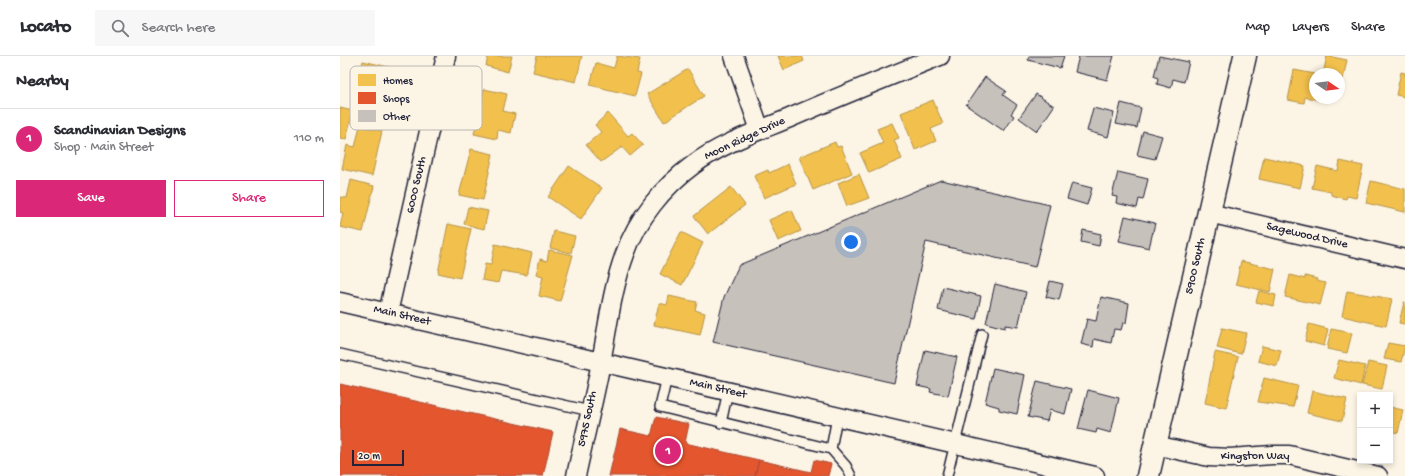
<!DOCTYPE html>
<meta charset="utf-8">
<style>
body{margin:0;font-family:"Gochi Hand",sans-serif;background:#f7f7f7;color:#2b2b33}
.controls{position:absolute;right:12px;bottom:12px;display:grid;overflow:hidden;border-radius:0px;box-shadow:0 2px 6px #0003}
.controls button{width:36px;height:36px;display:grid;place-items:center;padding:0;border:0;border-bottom:1px solid #e1e1e2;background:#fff;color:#2b2b33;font:20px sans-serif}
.compass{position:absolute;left:969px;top:12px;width:36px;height:36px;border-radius:50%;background:#fff;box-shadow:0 2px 6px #0003;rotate:103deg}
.scale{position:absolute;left:12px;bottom:10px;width:52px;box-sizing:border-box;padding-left:4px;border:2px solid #22223b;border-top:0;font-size:11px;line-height:14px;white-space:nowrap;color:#22223b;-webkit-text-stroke:3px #fcf5e5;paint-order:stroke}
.you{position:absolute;left:511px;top:186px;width:14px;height:14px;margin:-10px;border:3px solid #fff;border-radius:50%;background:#1a73e8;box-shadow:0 0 0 6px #1a73e833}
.badge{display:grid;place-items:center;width:26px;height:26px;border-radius:50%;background:#db2777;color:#fff;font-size:13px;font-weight:700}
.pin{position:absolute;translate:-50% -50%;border:2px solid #fff;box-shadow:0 1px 4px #0006}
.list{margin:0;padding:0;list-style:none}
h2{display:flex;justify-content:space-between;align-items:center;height:52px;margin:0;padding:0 16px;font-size:17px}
h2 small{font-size:13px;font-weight:400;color:#7c7c81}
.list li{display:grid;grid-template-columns:26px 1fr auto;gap:12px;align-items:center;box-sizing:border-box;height:60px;padding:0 16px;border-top:1px solid #e1e1e2}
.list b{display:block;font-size:15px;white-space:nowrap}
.list p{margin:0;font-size:13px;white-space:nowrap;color:#7c7c81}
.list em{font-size:13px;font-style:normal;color:#7c7c81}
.actions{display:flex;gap:8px;padding:12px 16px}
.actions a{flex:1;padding:9px 0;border:1px solid #db2777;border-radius:0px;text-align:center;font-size:14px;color:#db2777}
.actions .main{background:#db2777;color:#fff}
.icon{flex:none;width:22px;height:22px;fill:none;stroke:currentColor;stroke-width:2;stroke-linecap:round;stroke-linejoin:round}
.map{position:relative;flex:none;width:1065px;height:420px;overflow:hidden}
header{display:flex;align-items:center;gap:24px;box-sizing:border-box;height:56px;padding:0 20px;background:#fff;border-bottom:1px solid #e1e1e2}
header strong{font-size:19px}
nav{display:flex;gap:22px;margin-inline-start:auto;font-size:14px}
.search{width:280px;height:36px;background:#f7f7f7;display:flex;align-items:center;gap:10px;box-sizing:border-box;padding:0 14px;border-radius:0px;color:#7c7c81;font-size:15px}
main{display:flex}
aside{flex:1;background:#fff}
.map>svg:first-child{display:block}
</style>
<header>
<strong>Locato</strong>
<div class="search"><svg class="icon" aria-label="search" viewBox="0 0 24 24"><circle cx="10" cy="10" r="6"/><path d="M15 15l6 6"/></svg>Search here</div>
<nav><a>Map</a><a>Layers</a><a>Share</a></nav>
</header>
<main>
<aside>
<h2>Nearby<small></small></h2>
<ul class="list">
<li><span class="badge">1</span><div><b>Scandinavian Designs</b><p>Shop · Main Street</p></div><em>110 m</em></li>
</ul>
<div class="actions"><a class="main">Save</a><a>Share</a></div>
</aside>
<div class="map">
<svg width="1065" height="420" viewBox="0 0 1065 420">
<rect width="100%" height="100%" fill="#fcf5e5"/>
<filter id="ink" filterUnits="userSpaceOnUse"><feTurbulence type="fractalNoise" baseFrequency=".025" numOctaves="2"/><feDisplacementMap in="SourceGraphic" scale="8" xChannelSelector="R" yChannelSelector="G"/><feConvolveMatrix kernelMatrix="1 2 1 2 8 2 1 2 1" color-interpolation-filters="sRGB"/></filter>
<g filter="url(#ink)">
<g fill="#f2c14e" stroke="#b49148">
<path d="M 148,0 L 172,0 L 168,16 L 146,10 Z"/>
<path d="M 197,0 L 242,0 L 236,26 L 193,16 Z"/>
<path d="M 277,0 L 300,3 L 297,17 L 301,18 L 295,40 L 250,29 L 256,7 L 274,12 Z"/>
<path d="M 438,0 L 462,0 L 464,5 L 444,14 Z"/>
<path d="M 987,0 L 1007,4 L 1003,23 L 999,23 L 999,18 L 983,18 Z"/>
<path d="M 23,5 L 57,13 L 44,58 L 12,50 Z"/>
<path d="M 348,13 L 364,40 L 324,66 L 307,38 Z"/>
<path d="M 954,14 L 975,18 L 975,42 L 984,42 L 983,45 L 965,41 L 964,47 L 948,44 Z"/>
<path d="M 1061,16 L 1065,17 L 1065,41 L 1056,39 Z"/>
<path d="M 144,33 L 167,38 L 163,55 L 175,58 L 171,77 L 158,74 L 157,83 L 134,78 Z"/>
<path d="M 593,44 L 603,68 L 591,73 L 596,85 L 575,94 L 561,57 Z"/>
<path d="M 0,52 L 13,55 L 6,83 L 0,82 Z"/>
<path d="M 268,57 L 288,80 L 292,77 L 303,89 L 290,100 L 282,91 L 261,106 L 246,89 L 261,76 L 255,69 Z"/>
<path d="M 552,67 L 559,82 L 554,84 L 562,103 L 529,117 L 520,97 L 543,87 L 537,73 Z"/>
<path d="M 20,70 L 42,75 L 32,120 L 2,113 L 7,89 L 15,91 Z"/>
<path d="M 495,86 L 497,91 L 501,90 L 512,117 L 473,134 L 459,101 Z"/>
<path d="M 131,93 L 153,98 L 143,144 L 119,139 Z"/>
<path d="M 924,101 L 965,110 L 960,132 L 919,123 Z"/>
<path d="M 1000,105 L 1023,110 L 1016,142 L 1007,140 L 1006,143 L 991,139 L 991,136 L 972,132 L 977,110 L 998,115 Z"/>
<path d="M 448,108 L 456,128 L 424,142 L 414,120 L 428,114 L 429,117 Z"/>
<path d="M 229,110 L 262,132 L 241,163 L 208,141 Z"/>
<path d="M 519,118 L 529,142 L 507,150 L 498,127 Z"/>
<path d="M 11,124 L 34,130 L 23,176 L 0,171 L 3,157 L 0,156 L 0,141 L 7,142 Z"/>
<path d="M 1031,125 L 1065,133 L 1065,156 L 1026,147 Z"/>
<path d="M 391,131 L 405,149 L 368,178 L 354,160 Z"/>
<path d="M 128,151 L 148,155 L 144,173 L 124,168 Z"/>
<path d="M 452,154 L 461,175 L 438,185 L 429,164 Z"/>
<path d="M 108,168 L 131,173 L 120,222 L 98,217 Z"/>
<path d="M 214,175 L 235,180 L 231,197 L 210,192 Z"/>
<path d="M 341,176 L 363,187 L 342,229 L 320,218 Z"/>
<path d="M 155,188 L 192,197 L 187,219 L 161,215 L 158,227 L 142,224 L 145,208 L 151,209 Z"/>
<path d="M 209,194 L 233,199 L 220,245 L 199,240 L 203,220 L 196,218 L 200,203 L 207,205 Z"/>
<path d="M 901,205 L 935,213 L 930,236 L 896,228 Z"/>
<path d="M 950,219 L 965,223 L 965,220 L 977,223 L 976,225 L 986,227 L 980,249 L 945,241 Z"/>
<path d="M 919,235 L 936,239 L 934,250 L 916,246 Z"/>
<path d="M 1007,235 L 1052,243 L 1046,270 L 1002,260 Z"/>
<path d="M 329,240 L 357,246 L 355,254 L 365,257 L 360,279 L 314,269 L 319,247 L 327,249 Z"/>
<path d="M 1064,246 L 1065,246 L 1065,268 L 1059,267 Z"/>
<path d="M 969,268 L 988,273 L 984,290 L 965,285 Z"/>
<path d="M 882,272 L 906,277 L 901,298 L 877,292 Z"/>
<path d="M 991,273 L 1012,277 L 1007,297 L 987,293 Z"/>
<path d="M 1048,287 L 1065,290 L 1061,306 L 1044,303 Z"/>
<path d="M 922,290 L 941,294 L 937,310 L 918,305 Z"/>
<path d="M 875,296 L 898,301 L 886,352 L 865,347 Z"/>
<path d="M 999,304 L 1025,310 L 1021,329 L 994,322 Z"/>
<path d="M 1028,306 L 1047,310 L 1042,333 L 1022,329 Z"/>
<path d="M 924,322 L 958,330 L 953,351 L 918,346 Z"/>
<path d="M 972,335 L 1007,343 L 1002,365 L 967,357 Z"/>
<path d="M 1050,351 L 1063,354 L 1058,377 L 1050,375 Z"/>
</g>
<g fill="#e4572e" stroke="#aa4732">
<path d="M 0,328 L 213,376 L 203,420 L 0,420 Z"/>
<path d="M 316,361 L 349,368 L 345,387 L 419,404 L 415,420 L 269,420 L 280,373 L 311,380 Z"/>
<path d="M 419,404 L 471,416 L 474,404 L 491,408 L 488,420 L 415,420 Z"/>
</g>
<g fill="#c6c1bb" stroke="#22223b">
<path d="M 689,0 L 724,0 L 720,12 L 688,4 Z"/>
<path d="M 739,0 L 774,0 L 767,24 L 735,16 Z"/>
<path d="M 819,0 L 849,6 L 844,26 L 833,23 L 831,32 L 817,28 L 818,22 L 814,20 Z"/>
<path d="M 645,21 L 666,35 L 663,39 L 677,49 L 671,58 L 674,60 L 664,75 L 626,49 Z"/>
<path d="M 696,38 L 714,50 L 697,75 L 679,62 Z"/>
<path d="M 781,47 L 801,52 L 797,72 L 776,68 Z"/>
<path d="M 753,52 L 774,57 L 768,81 L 747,75 Z"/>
<path d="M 803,75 L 822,80 L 815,103 L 797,99 Z"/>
<path d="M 778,116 L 808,123 L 803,144 L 799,143 L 797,152 L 776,147 L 777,141 L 772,140 Z"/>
<path d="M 601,124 L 710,149 L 695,211 L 586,186 L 554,327 L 373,286 L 384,241 L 399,209 Z"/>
<path d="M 732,127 L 752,132 L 747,149 L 727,143 Z"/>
<path d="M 785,160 L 815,167 L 809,192 L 779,185 Z"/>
<path d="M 743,174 L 761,178 L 759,190 L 741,186 Z"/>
<path d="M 710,225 L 723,228 L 719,244 L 706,241 Z"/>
<path d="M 655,228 L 686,236 L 678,271 L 665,269 L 665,272 L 646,267 Z"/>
<path d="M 603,231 L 641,240 L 636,263 L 598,254 Z"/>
<path d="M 761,241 L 789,247 L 786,267 L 783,267 L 781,274 L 774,273 L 771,287 L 754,283 L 753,291 L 741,288 L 747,263 L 756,265 Z"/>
<path d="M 585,294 L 617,301 L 608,340 L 590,336 L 591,333 L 577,330 Z"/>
<path d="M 653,312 L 685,319 L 677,358 L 659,354 L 659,351 L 645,347 Z"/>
<path d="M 697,325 L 731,333 L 725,358 L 710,354 L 707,365 L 688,361 Z"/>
<path d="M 748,334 L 779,342 L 771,377 L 757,373 L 756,377 L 738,373 Z"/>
</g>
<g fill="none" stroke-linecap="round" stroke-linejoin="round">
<defs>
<g id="lane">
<path d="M 0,298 L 250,355"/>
<path d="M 327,321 L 320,351 L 491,393 L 506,410 L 511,420"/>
<path d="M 381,367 L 388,335"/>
<path d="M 491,393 L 497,361"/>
<path d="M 607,420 L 642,278"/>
</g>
<g id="street">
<path d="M 394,0 L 420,74"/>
<path d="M 869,157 L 1065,203"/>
<path d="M 0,246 L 755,420"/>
<path d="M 48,257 L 106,0"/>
<path d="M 815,389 L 869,401 L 890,402 L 932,399 L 949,399 L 1038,420"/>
<path d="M 236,420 C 244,382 254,344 261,306 C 268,270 272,233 285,198 C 297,163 323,131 353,109 C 382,87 419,75 452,61 C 501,40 550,20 600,0"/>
</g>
<path id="secondary" d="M 808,420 L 905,0"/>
</defs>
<use href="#lane" stroke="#22223b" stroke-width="12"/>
<use href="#street" stroke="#22223b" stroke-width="21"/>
<use href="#secondary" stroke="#22223b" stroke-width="25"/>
<use href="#lane" stroke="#fcf5e5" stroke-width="9"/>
<use href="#street" stroke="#fcf5e5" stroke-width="18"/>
<use href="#secondary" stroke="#fcf5e5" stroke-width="22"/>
</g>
</g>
<g text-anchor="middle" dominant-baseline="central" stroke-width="4" stroke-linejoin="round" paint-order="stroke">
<g font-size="12" fill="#22223b" stroke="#fcf5e5">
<text transform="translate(405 83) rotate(-25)">Moon Ridge Drive</text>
<text transform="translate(77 129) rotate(-77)">6000 South</text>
<text transform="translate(967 180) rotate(13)">Sagewood Drive</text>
<text transform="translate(856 210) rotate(-77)">5900 South</text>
<text transform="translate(62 260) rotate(13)">Main Street</text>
<text transform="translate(378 333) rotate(13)">Main Street</text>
<text transform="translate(248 363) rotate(-78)">5975 South</text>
<text x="915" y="401">Kingston Way</text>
</g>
</g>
<rect x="10" y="10" width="132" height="64" rx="6" fill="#fcf5e5" stroke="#bbb6b2" stroke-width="1"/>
<rect x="18" y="18" width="18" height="12" fill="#f2c14e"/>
<rect x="18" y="36" width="18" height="12" fill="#e4572e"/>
<rect x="18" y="54" width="18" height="12" fill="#c6c1bb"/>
<g font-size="11" fill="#22223b">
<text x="43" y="28">Homes</text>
<text x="43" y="46">Shops</text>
<text x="43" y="64">Other</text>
</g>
</svg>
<div class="controls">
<button>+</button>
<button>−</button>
</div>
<svg class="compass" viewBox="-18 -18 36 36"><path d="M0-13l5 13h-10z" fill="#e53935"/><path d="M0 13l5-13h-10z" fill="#7c7c81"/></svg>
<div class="scale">20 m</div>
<div class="you"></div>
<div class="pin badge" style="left:328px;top:395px">1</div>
</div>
</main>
